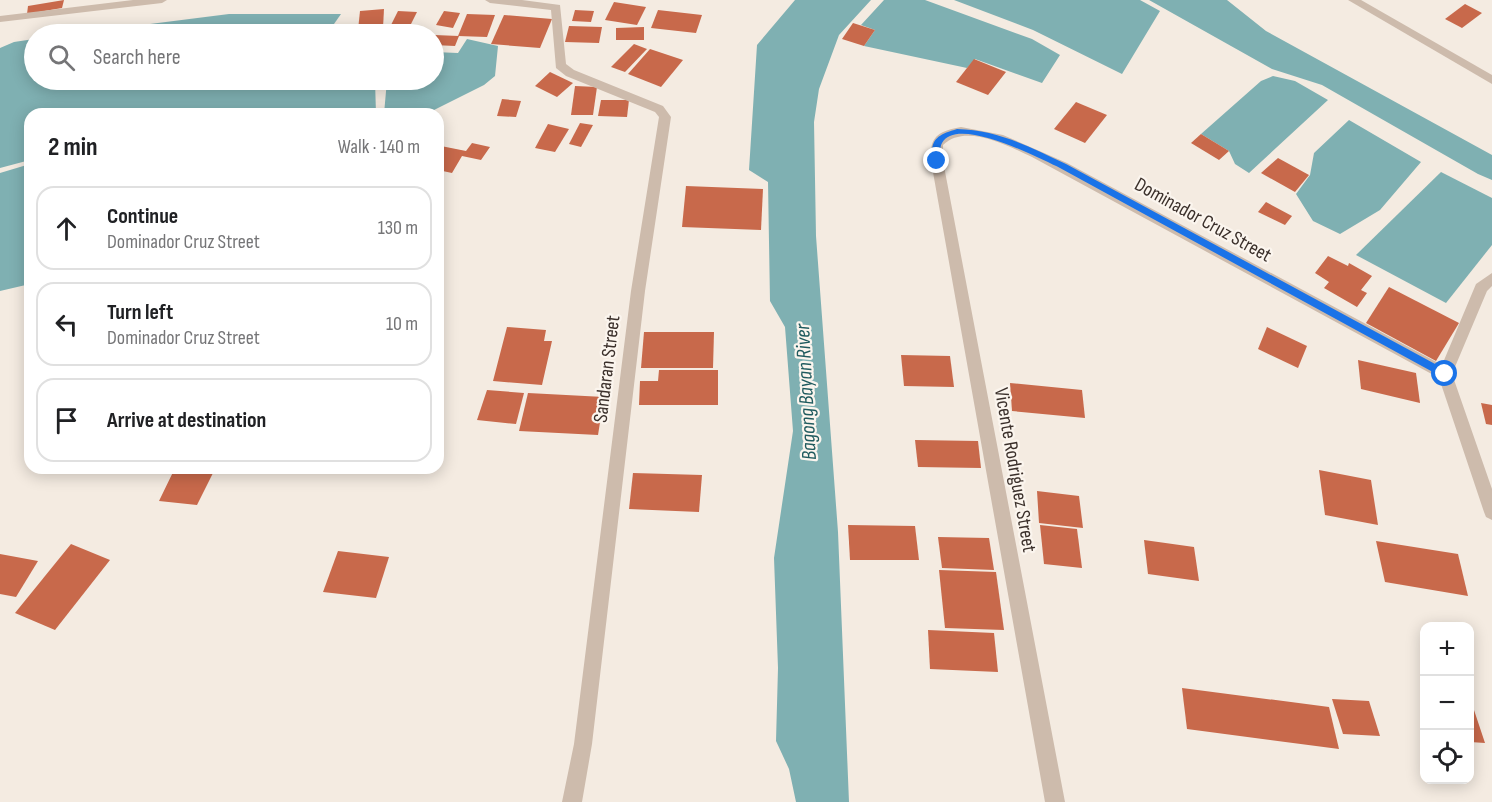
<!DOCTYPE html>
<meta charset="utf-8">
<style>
body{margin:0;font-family:"Sofia Sans Condensed",sans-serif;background:#f2f2f2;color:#202124}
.controls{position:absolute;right:18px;bottom:18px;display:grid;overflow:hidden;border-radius:12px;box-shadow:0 3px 15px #0003}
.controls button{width:54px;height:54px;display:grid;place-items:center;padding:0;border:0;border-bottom:2px solid #e0e0e0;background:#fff;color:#202124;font:30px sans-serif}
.stop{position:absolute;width:18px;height:18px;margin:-14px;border:4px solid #1a73e8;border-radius:50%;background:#fff}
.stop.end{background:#1a73e8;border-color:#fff;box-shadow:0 2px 6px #0008}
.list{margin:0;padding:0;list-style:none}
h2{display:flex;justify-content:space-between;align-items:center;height:78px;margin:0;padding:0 24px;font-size:26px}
h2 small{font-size:20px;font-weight:400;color:#757577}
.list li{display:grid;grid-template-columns:39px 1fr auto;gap:18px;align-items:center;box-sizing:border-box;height:84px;margin:0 12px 12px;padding:0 12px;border:2px solid #e0e0e0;border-radius:18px}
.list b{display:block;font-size:22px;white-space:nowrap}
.list p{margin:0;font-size:20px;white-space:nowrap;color:#757577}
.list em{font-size:20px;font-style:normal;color:#757577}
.icon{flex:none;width:33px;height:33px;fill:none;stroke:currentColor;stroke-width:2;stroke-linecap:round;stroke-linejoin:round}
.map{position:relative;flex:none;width:1492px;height:802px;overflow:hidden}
.search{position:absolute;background:#fff;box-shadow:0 3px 15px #0003;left:24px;top:24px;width:420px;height:66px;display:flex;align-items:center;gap:15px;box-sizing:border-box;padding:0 21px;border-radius:33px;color:#757577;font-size:22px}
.panel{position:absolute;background:#fff;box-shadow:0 3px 15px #0003;left:24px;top:108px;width:420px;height:366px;border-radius:18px}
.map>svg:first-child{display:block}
</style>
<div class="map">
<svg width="1492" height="802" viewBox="0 0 1492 802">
<rect width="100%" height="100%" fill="#f4ebe1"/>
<g fill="#7fb0b2">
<path d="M 795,0 L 871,0 L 839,35 L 819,89 L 814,122 L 816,236 L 838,532 L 849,802 L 796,802 L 789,769 L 776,741 L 778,668 L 774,558 L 793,431 L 785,327 L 770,301 L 768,182 L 749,170 L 757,45 Z"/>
<path d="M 884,0 L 925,0 L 1032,39 L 1060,55 L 1042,83 L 975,59 L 967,68 L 864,46 L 875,30 L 861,25 Z"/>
<path d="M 954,0 L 1140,0 L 1160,11 L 1122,74 L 1033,30 Z"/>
<path d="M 1149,0 L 1227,0 L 1266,31 L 1492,155 L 1492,180 L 1478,174 L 1322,85 L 1272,69 Z"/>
<path d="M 229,14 L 341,14 L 327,34 L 71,34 Z"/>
<path d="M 34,39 L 34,80 L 375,80 L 376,114 L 30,114 L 30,160 L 0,168 L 0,48 L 14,42 Z"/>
<path d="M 467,39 L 498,46 L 495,76 L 484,85 L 426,114 L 384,114 L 387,80 L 434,80 L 434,52 L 458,53 Z"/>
<path d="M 1273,76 L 1295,81 L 1328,100 L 1249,173 L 1235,164 L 1229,151 L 1201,134 L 1261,81 Z"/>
<path d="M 1349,120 L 1421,162 L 1380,210 L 1340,234 L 1313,221 L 1296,194 L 1310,175 L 1314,153 Z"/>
<path d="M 30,164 L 30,284 L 0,291 L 0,173 Z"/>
<path d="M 1441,172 L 1492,198 L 1492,245 L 1446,303 L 1356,255 Z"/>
</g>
<g fill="#c8694b">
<path d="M 64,0 L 62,8 L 27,14 L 28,6 Z"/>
<path d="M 614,2 L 646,7 L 637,25 L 605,20 Z"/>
<path d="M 1465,4 L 1482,13 L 1462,28 L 1445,19 Z"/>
<path d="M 384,9 L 383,28 L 358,30 L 360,11 Z"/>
<path d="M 575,10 L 594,11 L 591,22 L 572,21 Z"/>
<path d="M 658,10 L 702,15 L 696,33 L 651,28 Z"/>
<path d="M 398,11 L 417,12 L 409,28 L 390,27 Z"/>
<path d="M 444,11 L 460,13 L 453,28 L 436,25 Z"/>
<path d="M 467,14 L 495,15 L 487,37 L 458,36 Z"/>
<path d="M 504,15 L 552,19 L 540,48 L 491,44 Z"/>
<path d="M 853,23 L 875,30 L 864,46 L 842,39 Z"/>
<path d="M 569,26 L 602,27 L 599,43 L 565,42 Z"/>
<path d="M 644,27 L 644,40 L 616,40 L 616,28 Z"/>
<path d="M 434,35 L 459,36 L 455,46 L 434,45 Z"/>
<path d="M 634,44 L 647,49 L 625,72 L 611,67 Z"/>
<path d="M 650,49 L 683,60 L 661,87 L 628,74 Z"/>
<path d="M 974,59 L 1006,72 L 988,95 L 956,82 Z"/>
<path d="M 550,72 L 573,83 L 557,97 L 535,86 Z"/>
<path d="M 575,86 L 597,87 L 593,115 L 571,115 Z"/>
<path d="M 502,99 L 521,101 L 516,117 L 497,116 Z"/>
<path d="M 601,100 L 629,100 L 627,117 L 598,116 Z"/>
<path d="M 1076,102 L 1107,115 L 1085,143 L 1054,129 Z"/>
<path d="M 580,123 L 593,125 L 581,147 L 569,144 Z"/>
<path d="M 548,124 L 569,129 L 555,152 L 535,148 Z"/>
<path d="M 1201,134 L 1229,151 L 1219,160 L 1191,143 Z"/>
<path d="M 472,143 L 490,147 L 481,160 L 462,156 L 452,173 L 438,170 L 438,151 L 441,146 L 466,151 Z"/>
<path d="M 1278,158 L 1309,175 L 1295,192 L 1261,173 Z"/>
<path d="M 686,186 L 763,189 L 761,230 L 682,227 Z"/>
<path d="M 1266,202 L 1292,216 L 1285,225 L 1258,212 Z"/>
<path d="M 1328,256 L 1348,266 L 1349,263 L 1372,276 L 1361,290 L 1367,293 L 1357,307 L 1324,288 L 1329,282 L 1315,273 Z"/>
<path d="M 1389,287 L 1459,323 L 1436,361 L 1366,323 Z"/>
<path d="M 507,327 L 546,330 L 544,341 L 552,341 L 542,385 L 493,381 Z"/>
<path d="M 1267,327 L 1307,346 L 1298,368 L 1258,349 Z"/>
<path d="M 644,332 L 714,332 L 713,368 L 641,368 Z"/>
<path d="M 901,355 L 950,356 L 954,387 L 904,386 Z"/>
<path d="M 1358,360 L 1416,373 L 1420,403 L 1361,389 Z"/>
<path d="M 659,370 L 718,370 L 718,405 L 639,405 L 640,381 L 658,381 Z"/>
<path d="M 1010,383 L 1082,390 L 1085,418 L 1012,411 Z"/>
<path d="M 487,390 L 524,393 L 516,424 L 477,420 Z"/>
<path d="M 528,393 L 604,397 L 598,435 L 519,431 Z"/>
<path d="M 1481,403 L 1492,405 L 1492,425 L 1486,424 Z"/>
<path d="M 915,440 L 978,441 L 981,468 L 918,467 Z"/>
<path d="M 175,468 L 207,472 L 194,468 L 210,468 L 207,472 L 213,473 L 197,505 L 159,501 Z"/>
<path d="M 1319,470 L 1371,480 L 1378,525 L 1325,515 Z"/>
<path d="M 633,473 L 702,475 L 699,512 L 629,509 Z"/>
<path d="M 1037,491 L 1079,496 L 1083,528 L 1039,523 Z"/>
<path d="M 848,525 L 915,526 L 919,560 L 850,560 Z"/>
<path d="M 1040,525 L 1077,529 L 1082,568 L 1044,564 Z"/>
<path d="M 938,537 L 989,538 L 994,570 L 942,568 Z"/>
<path d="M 1144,540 L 1194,547 L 1199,581 L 1148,574 Z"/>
<path d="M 1376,541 L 1458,554 L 1468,596 L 1385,582 Z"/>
<path d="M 71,544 L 110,560 L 55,630 L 15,613 Z"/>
<path d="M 338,551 L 389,557 L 376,598 L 323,592 Z"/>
<path d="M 0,554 L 38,561 L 16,597 L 0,594 Z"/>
<path d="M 939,570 L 996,572 L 1004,630 L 945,628 Z"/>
<path d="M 928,630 L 994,633 L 998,672 L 930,669 Z"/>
<path d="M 1182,688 L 1329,707 L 1339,749 L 1187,729 Z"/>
<path d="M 1332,699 L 1369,701 L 1380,736 L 1343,734 Z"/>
<path d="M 1470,710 L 1474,710 L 1485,743 L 1470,742 Z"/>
</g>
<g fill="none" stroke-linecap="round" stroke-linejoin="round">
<g fill="#cdbbac" fill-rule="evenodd">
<path d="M 133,0 L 167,0 L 162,3 L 0,22 L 0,16 Z"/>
<path d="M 485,0 L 522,0 L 560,5 L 566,64 L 574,70 L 663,106 L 671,117 L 645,291 L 592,744 L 582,802 L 562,802 L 574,744 L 631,291 L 659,117 L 655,112 L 566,76 L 556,68 L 551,10 L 490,3 Z"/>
<path d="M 1348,0 L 1361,0 L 1492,75 L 1492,84 Z"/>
<path d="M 961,127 L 1003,135 L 1067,163 L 1442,365 L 1476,284 L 1492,273 L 1492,286 L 1487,291 L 1452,374 L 1492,489 L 1492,520 L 1486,517 L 1484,512 L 1439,378 L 1032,157 C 1008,146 966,123 943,145 L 943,161 L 1065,802 L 1045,802 L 931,161 C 929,136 939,131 961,127 Z"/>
</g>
</g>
<path fill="#1a73e8" d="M 957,129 C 999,130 1029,147 1066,164 L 1448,371 L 1448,377 L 1442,377 L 1060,168 C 1041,159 957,115 942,143 C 939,148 941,155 941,161 L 934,163 C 928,140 937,135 957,129 Z"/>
<g text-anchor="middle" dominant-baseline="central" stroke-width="4.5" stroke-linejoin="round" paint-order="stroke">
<g font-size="20" fill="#3b302b" stroke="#fbf5ee">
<text transform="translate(1203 220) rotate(29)">Dominador Cruz Street</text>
<text transform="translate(607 369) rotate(-83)">Sandaran Street</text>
<text transform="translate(1015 470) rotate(80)">Vicente Rodriguez Street</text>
</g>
<g font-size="21" font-style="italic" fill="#1f5a5e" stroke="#fbf5ee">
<text transform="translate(806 392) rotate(-93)">Bagong Bayan River</text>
</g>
</g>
</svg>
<div class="controls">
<button>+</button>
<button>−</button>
<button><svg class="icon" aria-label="locate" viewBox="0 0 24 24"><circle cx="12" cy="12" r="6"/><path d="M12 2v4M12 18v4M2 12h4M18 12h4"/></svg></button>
</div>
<div class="stop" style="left:1445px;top:374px"></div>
<div class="stop end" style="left:937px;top:161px"></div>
<div class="search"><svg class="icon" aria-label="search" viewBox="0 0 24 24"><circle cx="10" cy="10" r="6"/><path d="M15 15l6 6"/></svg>Search here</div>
<section class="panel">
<h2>2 min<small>Walk · 140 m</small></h2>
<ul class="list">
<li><svg class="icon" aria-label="ahead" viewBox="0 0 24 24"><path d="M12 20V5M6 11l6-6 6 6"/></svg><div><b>Continue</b><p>Dominador Cruz Street</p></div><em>130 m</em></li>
<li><svg class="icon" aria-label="left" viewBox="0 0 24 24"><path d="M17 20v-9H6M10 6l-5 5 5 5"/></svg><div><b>Turn left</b><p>Dominador Cruz Street</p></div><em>10 m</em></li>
<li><svg class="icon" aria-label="arrive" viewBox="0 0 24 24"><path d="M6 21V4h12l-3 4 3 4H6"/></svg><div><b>Arrive at destination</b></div></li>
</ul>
</section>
</div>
